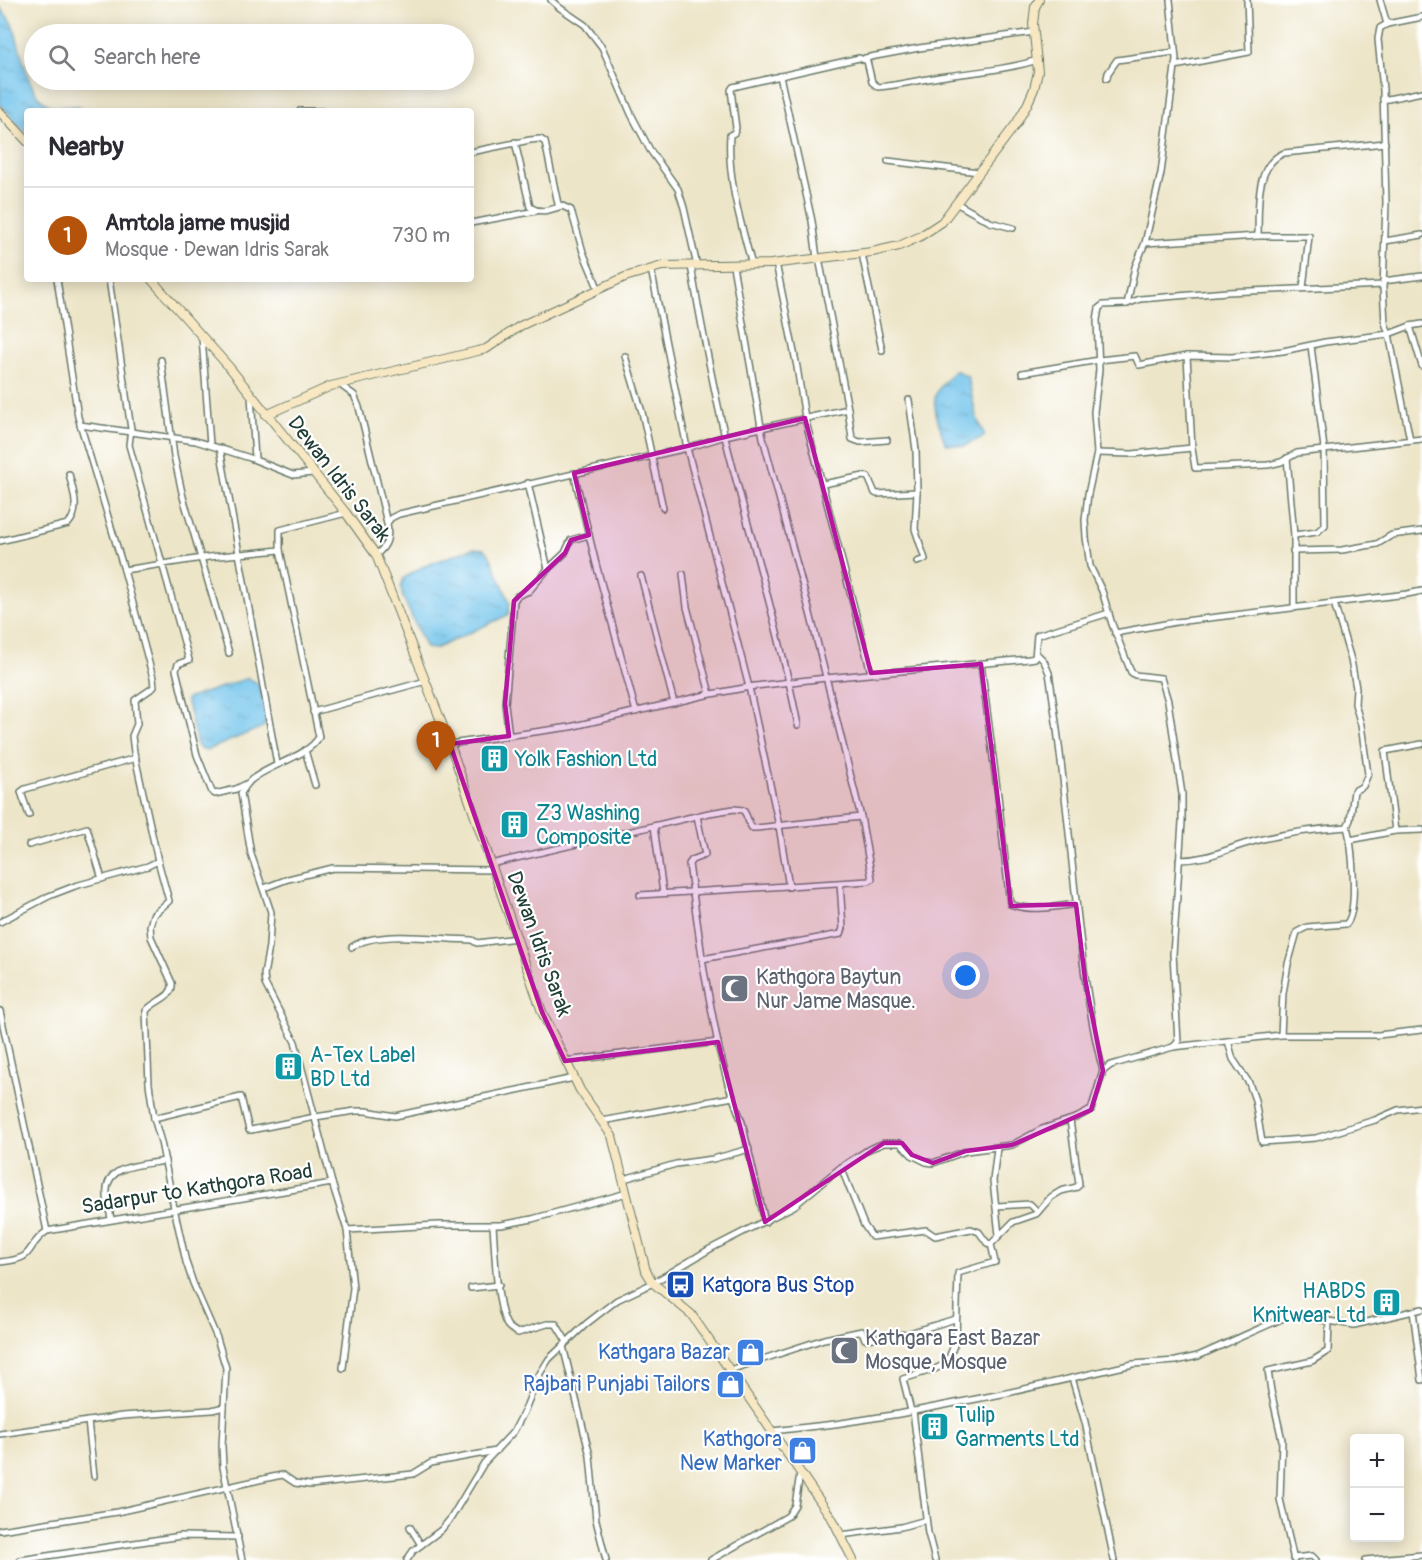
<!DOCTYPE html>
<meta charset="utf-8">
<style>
body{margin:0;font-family:Pangolin,sans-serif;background:#f7f7f7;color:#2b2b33}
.controls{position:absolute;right:18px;bottom:18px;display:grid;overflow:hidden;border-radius:6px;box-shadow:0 3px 15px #0003}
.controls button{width:54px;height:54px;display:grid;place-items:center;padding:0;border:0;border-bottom:2px solid #e1e1e2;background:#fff;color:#2b2b33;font:30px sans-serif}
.you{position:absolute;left:966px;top:976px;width:21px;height:21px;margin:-15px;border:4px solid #fff;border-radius:50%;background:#1a73e8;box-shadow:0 0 0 9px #1a73e833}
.badge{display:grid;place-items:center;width:39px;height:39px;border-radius:50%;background:#b45309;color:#fff;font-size:20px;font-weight:700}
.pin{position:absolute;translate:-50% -50px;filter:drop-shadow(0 2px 3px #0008)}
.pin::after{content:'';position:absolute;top:32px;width:21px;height:18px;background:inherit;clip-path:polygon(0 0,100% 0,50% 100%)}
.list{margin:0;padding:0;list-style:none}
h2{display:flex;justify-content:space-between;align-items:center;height:78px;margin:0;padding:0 24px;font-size:26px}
h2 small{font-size:20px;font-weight:400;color:#7c7c81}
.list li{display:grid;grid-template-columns:39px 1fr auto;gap:18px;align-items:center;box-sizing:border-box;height:96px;padding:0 24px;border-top:2px solid #e1e1e2}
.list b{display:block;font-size:22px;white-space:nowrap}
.list p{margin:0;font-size:20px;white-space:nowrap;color:#7c7c81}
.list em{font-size:20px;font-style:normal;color:#7c7c81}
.icon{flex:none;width:33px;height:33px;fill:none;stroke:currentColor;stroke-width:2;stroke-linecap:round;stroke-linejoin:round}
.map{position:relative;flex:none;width:1422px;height:1560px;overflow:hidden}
.search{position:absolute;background:#fff;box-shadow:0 3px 15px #0003;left:24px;top:24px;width:450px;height:66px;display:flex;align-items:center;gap:15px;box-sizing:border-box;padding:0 21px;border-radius:33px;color:#7c7c81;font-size:22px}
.panel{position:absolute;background:#fff;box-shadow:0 3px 15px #0003;left:24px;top:108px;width:450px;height:174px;border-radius:6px}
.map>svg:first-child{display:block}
</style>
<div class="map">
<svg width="1422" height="1560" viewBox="0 0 1422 1560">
<defs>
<pattern id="water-ripples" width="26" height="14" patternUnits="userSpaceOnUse" patternTransform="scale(1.5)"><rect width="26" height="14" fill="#6fc3eb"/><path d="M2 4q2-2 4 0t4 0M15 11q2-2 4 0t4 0" fill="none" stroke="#5ba0bf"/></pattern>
</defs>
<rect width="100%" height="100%" fill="#fff"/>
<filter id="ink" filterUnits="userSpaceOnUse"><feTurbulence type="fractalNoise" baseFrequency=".0167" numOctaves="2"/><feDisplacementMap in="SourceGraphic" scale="12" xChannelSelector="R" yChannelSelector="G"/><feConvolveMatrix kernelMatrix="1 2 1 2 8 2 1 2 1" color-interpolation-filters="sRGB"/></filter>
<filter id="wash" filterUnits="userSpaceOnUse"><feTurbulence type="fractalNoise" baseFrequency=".008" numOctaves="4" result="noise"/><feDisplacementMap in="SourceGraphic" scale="24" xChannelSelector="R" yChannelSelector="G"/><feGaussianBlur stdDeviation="1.35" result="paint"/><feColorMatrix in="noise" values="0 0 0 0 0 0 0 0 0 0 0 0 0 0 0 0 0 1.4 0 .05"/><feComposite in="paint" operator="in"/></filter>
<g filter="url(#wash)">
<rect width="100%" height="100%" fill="#ede5c8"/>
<g fill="url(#water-ripples)" stroke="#478090" stroke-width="1.5">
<path d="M 0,7 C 4,13 10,19 13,26 C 22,48 26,95 50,106 C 58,109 70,106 78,106 L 83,111 L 27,111 L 27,134 L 0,104 Z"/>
<path d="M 955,370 L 968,377 L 976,416 L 985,436 L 964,446 L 946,444 C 942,436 941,429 938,421 C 930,392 937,391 955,370 Z"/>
<path d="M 473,548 L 484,549 L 489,554 L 510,602 L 508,615 L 441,646 L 434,649 L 426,648 L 402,595 L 401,587 L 404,578 L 422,567 Z"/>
<path d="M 248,678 L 259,684 L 265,707 L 266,723 L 263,727 L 208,750 L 200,749 L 197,745 L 186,699 Z"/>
</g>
</g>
<g filter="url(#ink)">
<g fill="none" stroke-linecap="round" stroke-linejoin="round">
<defs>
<g id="street">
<path d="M 551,0 L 560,8 L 585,25 L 602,47 L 631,114 L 650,150 L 678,189 L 684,208 L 697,266"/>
<path d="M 1380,0 L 1387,24"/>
<path d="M 865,58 L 919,48 L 1034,32"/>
<path d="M 1175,66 L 1249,52 L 1247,0"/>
<path d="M 780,76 L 812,221 L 817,258"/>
<path d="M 1107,78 L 1108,73 L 1117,60 L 1175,52"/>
<path d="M 1383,100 L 1422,92"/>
<path d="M 300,111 L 322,111"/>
<path d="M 515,142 L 530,207 C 541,214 550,210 562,206"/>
<path d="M 471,152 L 530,140 L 540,139 L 545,142 L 558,204 L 571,210 L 583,252 L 599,290"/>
<path d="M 888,161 L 979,172"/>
<path d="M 956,203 L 990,222 L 1013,228"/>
<path d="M 471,223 L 536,211"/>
<path d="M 1258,236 C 1259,209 1254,165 1284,153 L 1385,143"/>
<path d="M 1385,241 L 1422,235"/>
<path d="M 1145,243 L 1161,173 L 1176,59 L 1170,0"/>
<path d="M 862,254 L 882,350"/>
<path d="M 776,263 L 797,367 L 805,418 L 871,673"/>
<path d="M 752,265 C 741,224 727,178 730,135 L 734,133 L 736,128 L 731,90 L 733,87 L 859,58 L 867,61 L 872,82 L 878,87 C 901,85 923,79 946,76 C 977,72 1008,69 1038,60"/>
<path d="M 691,266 C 701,323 712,381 725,437 C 749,533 779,628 798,725"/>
<path d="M 651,269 L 687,448 L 749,687 L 779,826 L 789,887"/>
<path d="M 57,279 L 78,417 L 124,570"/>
<path d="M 109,279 L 131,429 L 129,445 L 189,660 L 178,664 L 176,670 L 197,755 L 212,792 L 215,794 L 236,789 L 248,783"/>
<path d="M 1383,281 L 1422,276"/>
<path d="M 1127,304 L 1135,267 L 1145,243 L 1258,236 L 1309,236 L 1303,288"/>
<path d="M 1410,326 L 1422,366"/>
<path d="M 202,337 L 210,445"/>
<path d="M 625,356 L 642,412 L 663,508"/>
<path d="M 161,360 L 174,456 L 183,497 L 229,653"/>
<path d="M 1022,373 L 1099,360 L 1135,356 L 1139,365 L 1187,356 L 1232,357 L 1283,351 L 1325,342 L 1389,334 L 1410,326 L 1422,324"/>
<path d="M 339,384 L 354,395 L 359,407 L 387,523 C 389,538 388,545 376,555"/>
<path d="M 251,396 L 255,459"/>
<path d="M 909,400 L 916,450 L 917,492"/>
<path d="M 848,409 L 852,439 L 860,442 L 887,440"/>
<path d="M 80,425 L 196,441 L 250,458 L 293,475 L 313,473"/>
<path d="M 1410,440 L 1389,334 L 1385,323 L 1383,288 L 1386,203 L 1383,90 L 1378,39 L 1380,28 L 1387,24 L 1422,17"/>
<path d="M 220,448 L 277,764"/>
<path d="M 1192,448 L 1195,468 L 1268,465 L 1281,462 L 1297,453 L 1422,439"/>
<path d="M 1097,453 L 1132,454 L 1192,448 L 1187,356"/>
<path d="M 1287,458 L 1294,535 L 1294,608"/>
<path d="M 574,473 L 596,564 L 636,712"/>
<path d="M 528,483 L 548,569"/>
<path d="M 823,484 L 864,476 L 868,477 L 875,493 L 877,494 L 917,492 L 915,529 L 925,559 L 917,562"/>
<path d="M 387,523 L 391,518 L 399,514 L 687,448 L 725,436 L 848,409 L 819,258"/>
<path d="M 1294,535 L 1317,532 L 1325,525 L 1324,448 L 1311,346"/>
<path d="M 0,541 L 68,524 C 81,510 73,491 69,474"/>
<path d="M 1293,551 L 1342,550 L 1377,544 L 1392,535 L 1422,531"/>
<path d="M 683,574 L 687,607 L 710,694"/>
<path d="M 641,576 L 674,703"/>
<path d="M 1115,633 L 1176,622 L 1407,594 L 1422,591"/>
<path d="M 1037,654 L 1044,661 L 1049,673 C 1060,742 1067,812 1074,882 C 1081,946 1087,1009 1103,1071"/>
<path d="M 981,664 L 998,796 L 1010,904 C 1030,912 1055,907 1076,904"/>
<path d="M 313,712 L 426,681"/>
<path d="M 509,736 L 505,704 L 514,601 L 517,596 L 529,591 L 548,569 L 565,553 L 571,540 L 589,535"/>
<path d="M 450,744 L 570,727 L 706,695 L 755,686 L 826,678 L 1029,659 L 1035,658 L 1037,635 L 1109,613"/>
<path d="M 305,750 L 315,785"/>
<path d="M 29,815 L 21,792 L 25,789 L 136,758"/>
<path d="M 697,816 L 705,855 L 692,860 L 689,864 L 704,971 L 719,1049 L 728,1084 L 742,1122 L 765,1222"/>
<path d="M 654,826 L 663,893"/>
<path d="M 1395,831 L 1422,830"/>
<path d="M 1350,840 L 1395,831 L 1385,751 L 1422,744"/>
<path d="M 29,845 L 87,828 L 102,879"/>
<path d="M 1179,860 C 1210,860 1227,848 1255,841 C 1285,833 1316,829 1347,827 L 1350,820 L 1354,791 L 1363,786 L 1368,774 L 1361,725 L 1355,704 L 1356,688 L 1351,660 L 1334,603"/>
<path d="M 158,861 L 169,901 L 153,915 L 150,926 L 151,937 L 172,983 C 174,998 154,1000 146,1011 L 149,1084 L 154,1118 L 161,1142 L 174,1208 L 186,1262 L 193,1283 L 217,1338 L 226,1368 L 222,1446 L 223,1467 L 242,1560"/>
<path d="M 491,864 L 709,813 L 734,809 L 743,810 C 748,816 748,823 752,828 L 756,828 L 861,817"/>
<path d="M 264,888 L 288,879 L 333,868 L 493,870"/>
<path d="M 640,895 L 869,881 L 872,879 L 861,817 L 810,613 L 763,438 L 733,266"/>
<path d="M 0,922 L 49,896 L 75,886 L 148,866 L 158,861 L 134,752 L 132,736 L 137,724 L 135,700 L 154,687 L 153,678 L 124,570 L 209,557 L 280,550"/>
<path d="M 352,947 C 377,929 440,940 472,940 L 477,943 L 517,938"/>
<path d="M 702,959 L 841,934 L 843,928 L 840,883"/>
<path d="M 0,1011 L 47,1231"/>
<path d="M 1281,1035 L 1283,993 L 1288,964 L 1297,932 L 1307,927 L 1346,924 C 1359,912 1352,844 1347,827"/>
<path d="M 1228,1041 L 1233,1059 L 1249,1083 L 1255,1100 L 1262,1142 L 1316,1138 L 1375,1120 L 1398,1110 L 1422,1107"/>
<path d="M 1173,1047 L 1178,1042 L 1173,954 L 1182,822 L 1182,794 L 1168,701 L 1161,678 L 1135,675 L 1131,672 L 1112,624 L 1102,591 L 1090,566 L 1086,537 L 1085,520 L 1088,494 L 1097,453 L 1094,412 L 1099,370 L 1097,320 L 1099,308 L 1103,305 L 1127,304 L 1140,299 L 1227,292 L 1383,285"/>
<path d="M 565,1061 L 718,1042"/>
<path d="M 154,1118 L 241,1097 L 249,1130 L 251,1130 L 315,1117 L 355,1111 L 366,1111 L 395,1116 L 574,1078"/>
<path d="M 602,1121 L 733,1097"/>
<path d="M 997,1148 L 993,1181 L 999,1235"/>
<path d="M 841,1167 L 864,1225 L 872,1237 L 926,1230 L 935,1236 L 971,1229 L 979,1232 L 987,1243 L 991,1244"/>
<path d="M 624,1179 L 676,1164 L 713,1159 L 749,1149"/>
<path d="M 332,1183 L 295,1042 L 265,984 L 264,975 L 269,946 L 271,912 L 251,854 L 241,793 C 244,789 246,785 250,781 C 267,765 308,757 319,737 L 280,550 L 280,530 L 346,513"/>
<path d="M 997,1206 L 1030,1204 L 1038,1212"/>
<path d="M 111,1219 C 110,1211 107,1203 107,1195 C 104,1164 142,1165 165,1161"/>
<path d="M 493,1226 C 495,1249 496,1307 507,1325 C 510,1329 514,1331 518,1333 L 547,1324 L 556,1324 L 567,1342"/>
<path d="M 0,1262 C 39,1258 22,1249 47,1231 L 332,1183 L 347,1230 L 438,1225 L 501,1225 L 532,1219 L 627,1193"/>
<path d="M 471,1288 L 499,1285"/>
<path d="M 1413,1311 L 1422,1380"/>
<path d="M 563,1346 L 590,1456 L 596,1520 L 606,1560"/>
<path d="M 343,1368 L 353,1288 L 347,1230"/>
<path d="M 730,1370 L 824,1339 L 862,1331 L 865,1339 L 906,1334 L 955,1319"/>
<path d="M 1072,1378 L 1085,1422 L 1114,1560"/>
<path d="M 911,1411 L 903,1379 L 935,1369 L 947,1363 L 956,1340 L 958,1273 L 995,1262 L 991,1244 L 1013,1222 L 1036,1214 L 1051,1197 L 1061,1191 L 1077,1187 L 1079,1184 L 1070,1120"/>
<path d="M 913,1411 L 928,1533 L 935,1560"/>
<path d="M 88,1421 L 94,1476"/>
<path d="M 772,1431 L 835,1424 L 899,1414 L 1007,1393 L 1133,1364 L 1176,1361 L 1198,1356 L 1290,1315 L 1354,1325 L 1422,1309"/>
<path d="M 0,1434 L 122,1416 L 212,1410 L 224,1407"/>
<path d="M 410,1527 L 421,1545"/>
<path d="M 0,1530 L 117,1512 L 277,1476 L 283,1475 L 295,1483 L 310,1485 L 413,1474 L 431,1463 L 496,1451"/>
<path d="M 841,1535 L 901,1527 L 926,1520"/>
<path d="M 1293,1558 L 1312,1556 L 1316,1560"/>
<path d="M 20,1560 L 181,1536 L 238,1537"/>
<path d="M 407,1560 L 413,1551 L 441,1530 L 451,1518 L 484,1463 L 514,1431 L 524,1412 L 539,1375 L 549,1359 L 586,1324 L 617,1300 L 653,1283 L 710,1249 L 794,1206 L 841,1167 L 869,1149 L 884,1143 L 900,1143 L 912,1155 L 926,1162 L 933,1163 L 966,1151 L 1012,1145 L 1042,1129 L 1078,1117 L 1091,1110 L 1103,1071 L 1111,1065 L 1173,1047 L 1281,1035 L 1378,1035 L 1422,1030"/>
<path d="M 711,1560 L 788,1516 L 795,1505 L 800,1474"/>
<path d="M 1294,1560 L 1280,1499 L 1282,1440 L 1271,1391 L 1268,1371 L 1312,1361 L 1328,1351 L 1329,1321"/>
<path d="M 1365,1560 L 1422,1555"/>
</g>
<g id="secondary">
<path d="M 0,112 L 27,141"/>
<path d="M 151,279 L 230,368 L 346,513 L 376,555 L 450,744 L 542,1012 L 580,1090 L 612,1136 L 646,1271 L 653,1283 L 691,1314 L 833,1520 L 853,1560"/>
<path d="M 266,415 L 331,386 L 486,349 L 520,326 L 625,277 L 662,266 L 771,264 L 872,252 L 899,246 L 919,237 L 942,222 L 1016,124 L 1027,105 L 1034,89 L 1038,72 L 1033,24 L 1035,7 L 1039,0"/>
</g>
</defs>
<use href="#street" stroke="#677868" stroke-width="8"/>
<use href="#secondary" stroke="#677868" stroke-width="10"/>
<use href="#street" stroke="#fff" stroke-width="5"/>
<use href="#secondary" stroke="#f7e8c3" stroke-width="8"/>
</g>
</g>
<path fill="#b5179e" fill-opacity="0.2" stroke="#b5179e" stroke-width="4.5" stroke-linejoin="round" d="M 805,418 L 871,673 L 981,664 L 1011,906 L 1076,904 L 1085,979 L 1103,1071 L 1091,1110 L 1012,1145 L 966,1151 L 933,1163 L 912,1155 L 902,1143 L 884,1143 L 765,1222 L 718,1042 L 565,1061 L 542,1012 L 450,744 L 509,736 L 505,704 L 514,601 L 565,553 L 571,540 L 589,535 L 574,473 Z"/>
<defs>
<symbol id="building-square" viewBox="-11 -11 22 22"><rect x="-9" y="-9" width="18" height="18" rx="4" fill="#0f9aa8" stroke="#fff"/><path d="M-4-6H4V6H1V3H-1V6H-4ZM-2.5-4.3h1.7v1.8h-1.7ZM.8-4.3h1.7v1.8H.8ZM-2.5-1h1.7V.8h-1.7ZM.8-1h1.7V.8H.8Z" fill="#fff"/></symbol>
<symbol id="mosque-square" viewBox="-11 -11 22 22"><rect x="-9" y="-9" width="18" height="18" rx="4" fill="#6b7280" stroke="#fff"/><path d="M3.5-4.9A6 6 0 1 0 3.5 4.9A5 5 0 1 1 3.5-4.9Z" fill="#fff"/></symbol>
<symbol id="bus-square" viewBox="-11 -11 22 22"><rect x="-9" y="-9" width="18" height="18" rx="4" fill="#1a4fb4" stroke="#fff"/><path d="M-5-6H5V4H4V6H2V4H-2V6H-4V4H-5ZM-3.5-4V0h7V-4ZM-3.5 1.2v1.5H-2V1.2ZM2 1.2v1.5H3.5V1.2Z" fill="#fff"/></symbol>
<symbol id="shop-square" viewBox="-11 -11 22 22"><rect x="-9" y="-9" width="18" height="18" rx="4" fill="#3f7fe0" stroke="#fff"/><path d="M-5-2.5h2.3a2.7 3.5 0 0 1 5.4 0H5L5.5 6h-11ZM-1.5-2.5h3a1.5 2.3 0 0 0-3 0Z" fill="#fff"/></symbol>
</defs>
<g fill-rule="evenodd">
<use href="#building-square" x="478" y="742" width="33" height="33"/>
<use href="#building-square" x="498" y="808" width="33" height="33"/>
<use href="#mosque-square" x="718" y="972" width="33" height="33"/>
<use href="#building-square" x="272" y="1050" width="33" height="33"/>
<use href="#bus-square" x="664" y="1268" width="33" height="33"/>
<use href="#building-square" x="1370" y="1286" width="33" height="33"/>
<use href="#mosque-square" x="828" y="1334" width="33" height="33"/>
<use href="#shop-square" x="734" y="1336" width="33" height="33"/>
<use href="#shop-square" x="714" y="1368" width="33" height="33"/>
<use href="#building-square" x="918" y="1410" width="33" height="33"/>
<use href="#shop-square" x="786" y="1434" width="33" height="33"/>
</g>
<g text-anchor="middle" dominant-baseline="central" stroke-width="4.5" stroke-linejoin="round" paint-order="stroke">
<g font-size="21" fill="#1f3d34" stroke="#fff">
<text transform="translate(339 479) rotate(52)">Dewan Idris Sarak</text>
<text transform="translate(539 944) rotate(70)">Dewan Idris Sarak</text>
<text transform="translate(197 1189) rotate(-9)">Sadarpur to Kathgora Road</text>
</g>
<g font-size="21" fill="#0d838f" stroke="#fff" text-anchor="start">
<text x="515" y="759">Yolk Fashion Ltd</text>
<text x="536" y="813">Z3 Washing<tspan x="536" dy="24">Composite</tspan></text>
<text x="310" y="1055">A-Tex Label<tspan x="310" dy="24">BD Ltd</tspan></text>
<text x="1366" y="1291" text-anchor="end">HABDS<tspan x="1366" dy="24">Knitwear Ltd</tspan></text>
<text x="955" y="1415">Tulip<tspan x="955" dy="24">Garments Ltd</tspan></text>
</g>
<g font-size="21" fill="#5b616d" stroke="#fff" text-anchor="start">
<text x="756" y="977">Kathgora Baytun<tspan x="756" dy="24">Nur Jame Masque.</tspan></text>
<text x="865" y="1338">Kathgara East Bazar<tspan x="865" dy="24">Mosque, Mosque</tspan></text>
</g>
<g font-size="21" fill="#164399" stroke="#fff" text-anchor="start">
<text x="702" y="1285">Katgora Bus Stop</text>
</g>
<g font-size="21" fill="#366cbe" stroke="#fff" text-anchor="end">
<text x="730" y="1352">Kathgara Bazar</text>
<text x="710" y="1384">Rajbari Punjabi Tailors</text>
<text x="782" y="1439">Kathgora<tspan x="782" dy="24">New Marker</tspan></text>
</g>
</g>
</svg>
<div class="controls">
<button>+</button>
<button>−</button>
</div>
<div class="you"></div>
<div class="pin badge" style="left:436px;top:771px">1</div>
<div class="search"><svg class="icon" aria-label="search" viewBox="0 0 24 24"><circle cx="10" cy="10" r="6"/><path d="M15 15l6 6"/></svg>Search here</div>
<section class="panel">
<h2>Nearby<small></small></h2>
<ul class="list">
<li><span class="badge">1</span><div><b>Amtola jame musjid</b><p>Mosque · Dewan Idris Sarak</p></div><em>730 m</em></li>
</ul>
</section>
</div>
